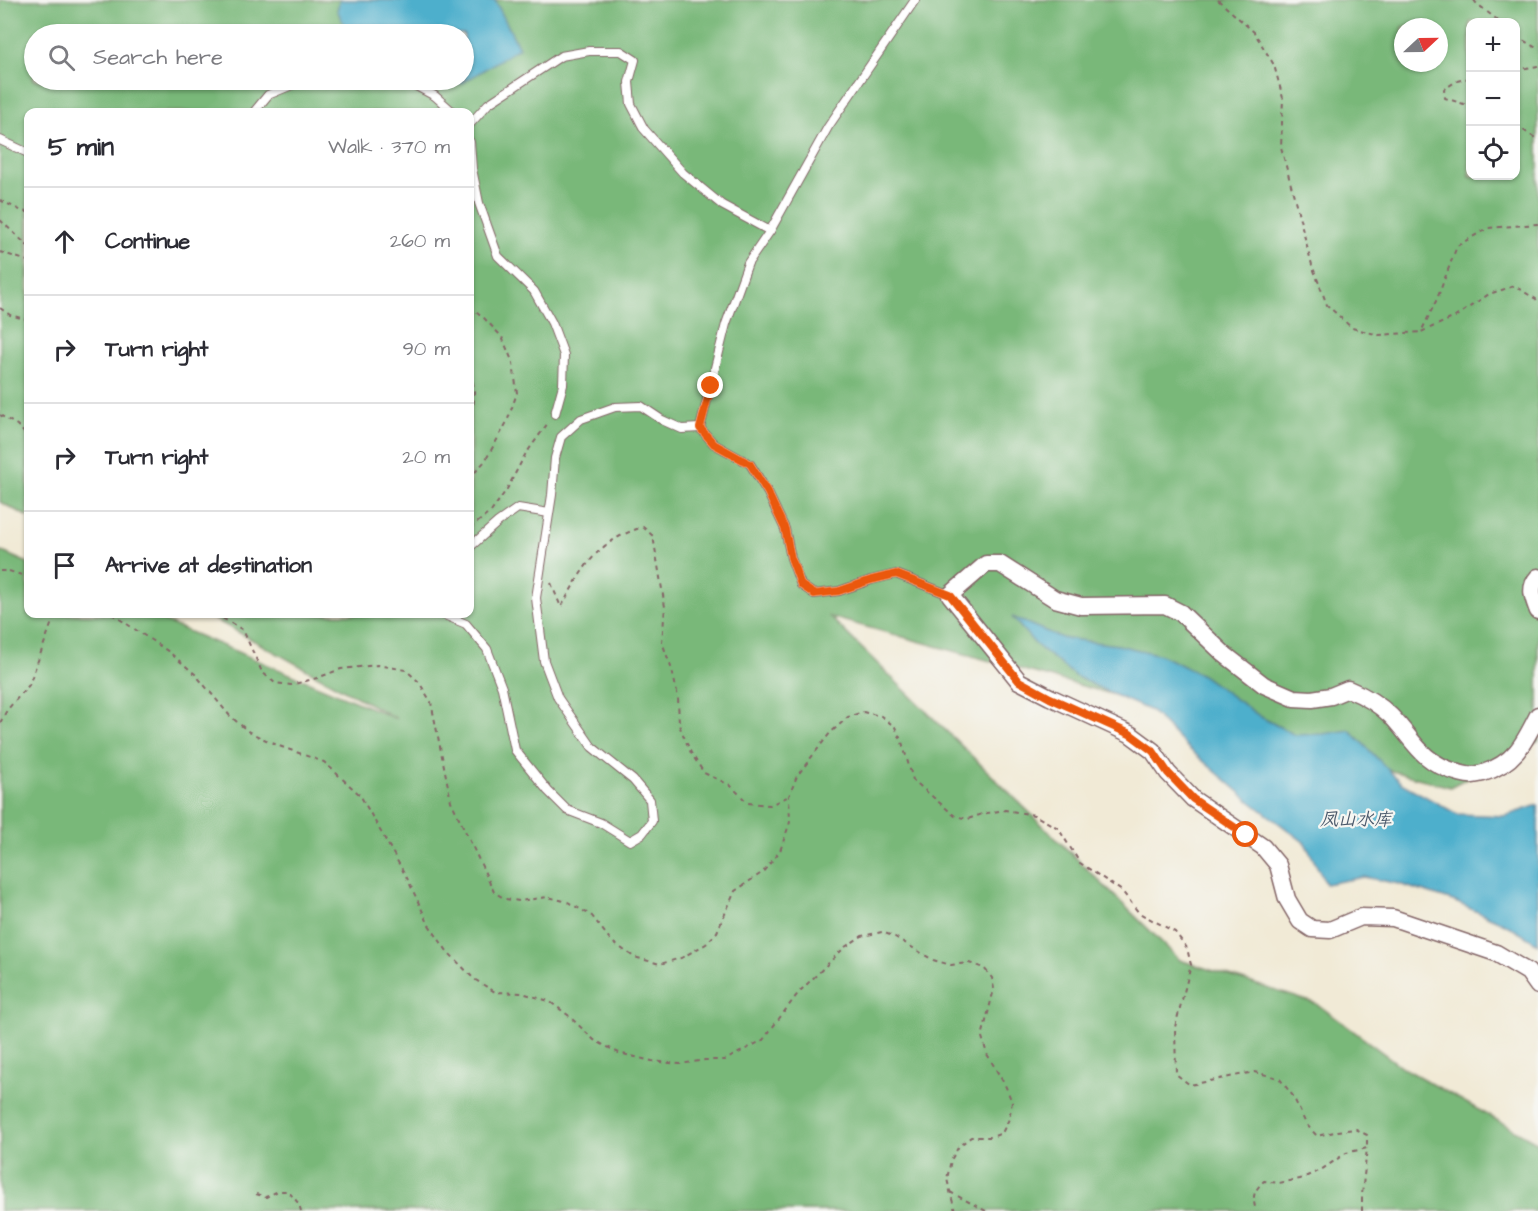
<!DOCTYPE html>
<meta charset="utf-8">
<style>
body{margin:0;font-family:"Architects Daughter","LXGW WenKai TC",sans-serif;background:#f7f7f7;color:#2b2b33}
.controls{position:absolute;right:18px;top:18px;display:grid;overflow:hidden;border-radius:12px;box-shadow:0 2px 4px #0004}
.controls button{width:54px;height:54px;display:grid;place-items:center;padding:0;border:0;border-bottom:2px solid #e1e1e2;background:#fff;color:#2b2b33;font:30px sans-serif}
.compass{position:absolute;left:1394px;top:18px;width:54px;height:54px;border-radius:50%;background:#fff;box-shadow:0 2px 4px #0004;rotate:68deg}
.stop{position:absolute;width:18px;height:18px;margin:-14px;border:4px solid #ea580c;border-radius:50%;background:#fff}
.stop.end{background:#ea580c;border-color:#fff;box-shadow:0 2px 6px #0008}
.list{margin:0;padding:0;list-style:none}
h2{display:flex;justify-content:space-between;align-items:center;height:78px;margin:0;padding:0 24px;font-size:26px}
h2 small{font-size:20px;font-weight:400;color:#7c7c81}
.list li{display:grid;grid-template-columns:39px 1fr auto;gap:18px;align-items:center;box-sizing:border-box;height:108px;padding:0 24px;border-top:2px solid #e1e1e2}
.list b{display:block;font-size:22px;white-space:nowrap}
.list em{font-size:20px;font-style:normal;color:#7c7c81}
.icon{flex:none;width:33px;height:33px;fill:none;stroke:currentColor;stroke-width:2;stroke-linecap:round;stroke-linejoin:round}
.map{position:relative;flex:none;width:1538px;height:1211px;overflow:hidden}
.search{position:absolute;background:#fff;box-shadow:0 2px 4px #0004;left:24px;top:24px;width:450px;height:66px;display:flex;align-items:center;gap:15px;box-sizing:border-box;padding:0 21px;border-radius:33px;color:#7c7c81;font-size:22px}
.panel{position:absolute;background:#fff;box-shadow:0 2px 4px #0004;left:24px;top:108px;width:450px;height:510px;border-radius:12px}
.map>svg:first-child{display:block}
</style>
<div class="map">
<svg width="1538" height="1211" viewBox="0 0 1538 1211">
<rect width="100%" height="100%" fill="#f6f6f2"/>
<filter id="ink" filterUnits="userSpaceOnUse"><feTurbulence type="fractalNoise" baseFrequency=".0167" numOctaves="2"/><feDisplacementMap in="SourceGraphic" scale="12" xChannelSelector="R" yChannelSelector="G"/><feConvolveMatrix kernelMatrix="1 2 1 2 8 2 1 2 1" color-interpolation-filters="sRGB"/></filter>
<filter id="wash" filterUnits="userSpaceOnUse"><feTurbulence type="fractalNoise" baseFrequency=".008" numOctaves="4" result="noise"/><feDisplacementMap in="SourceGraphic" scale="24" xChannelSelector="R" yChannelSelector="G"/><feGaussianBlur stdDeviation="1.35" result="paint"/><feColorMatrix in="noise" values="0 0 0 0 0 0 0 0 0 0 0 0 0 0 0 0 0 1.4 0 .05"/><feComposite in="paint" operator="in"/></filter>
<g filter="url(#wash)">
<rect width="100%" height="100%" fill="#f1ead6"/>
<path fill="#79b879" stroke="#626c52" stroke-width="1.5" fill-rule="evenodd" d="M 0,0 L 1538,0 L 1538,741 L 1450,787 L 830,617 L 1180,960 L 1317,1004 L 1402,1067 L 1538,1143 L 1538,1211 L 0,1211 L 0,551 L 28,563 L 28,614 L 147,614 L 397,719 L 205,614 L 470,614 L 470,112 L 28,112 L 28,517 L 0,502 ZM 1470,22 L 1516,22 L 1516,176 L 1470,176 ZM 1403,27 L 1439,27 L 1439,63 L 1403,63 ZM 34,34 L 464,34 L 464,80 L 34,80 Z"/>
<g fill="#4dafcc" stroke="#4c677c" stroke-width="1.5">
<path d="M 340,0 L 495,0 L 519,48 L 461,84 L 457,80 L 464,80 L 464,34 L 349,34 L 337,10 Z"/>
<path d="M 1012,617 L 1062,638 L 1118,645 L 1161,655 L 1202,675 L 1261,717 L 1295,735 L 1323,734 L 1350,730 L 1401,783 L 1457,814 L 1505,816 L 1538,805 L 1538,944 L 1505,924 L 1453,901 L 1399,884 L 1364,877 L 1326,884 L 1305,843 L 1251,802 L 1188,748 L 1151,711 L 1108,692 L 1075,676 L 1035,644 Z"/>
</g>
</g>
<g filter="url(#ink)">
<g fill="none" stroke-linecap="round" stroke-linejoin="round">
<defs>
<g id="lane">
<path d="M 254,112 L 268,95 L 304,80 L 354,82 L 405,80 L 435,96 L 453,112"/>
<path d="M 470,124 L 488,104 L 561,56 L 589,51 L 621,51 L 635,60 L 629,82 L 631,104 L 644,129 L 683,173 L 722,205 L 770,231 L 828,127 L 915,0"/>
<path d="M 0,140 L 28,153"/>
<path d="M 470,142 L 472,169 L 479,203 L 498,256 L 534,291 L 552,323 L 564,355 L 563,385 L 555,414"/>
<path d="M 700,428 L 714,444 L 750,464 L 768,493 L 785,529 L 791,558 L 801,585 L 814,594 L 839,591 L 871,580 L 896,574 L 950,595"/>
<path d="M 470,547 L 498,522 L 518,508 L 549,513"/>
<path d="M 430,614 L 442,614 L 466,624 L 487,649 L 502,688 L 515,750 L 548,791 L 567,810 L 601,823 L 630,841 L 642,834 L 652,821 L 650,800 L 633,780 L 592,747 L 558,698 L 544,661 L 536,598 L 552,495 L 555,458 L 561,437 L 581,419 L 615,407 L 641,406 L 662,420 L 682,429 L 700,428 L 726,324 L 748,263 L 770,231"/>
</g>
<g id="street">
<path d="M 1538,577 C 1528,588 1533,598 1538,611"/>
<path d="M 1538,715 C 1524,743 1515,763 1483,773 C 1471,776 1468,776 1456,772 C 1420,761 1414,740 1391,716 C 1379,704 1363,695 1348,689 L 1331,696 L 1312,699 L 1294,698 L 1264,685 L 1224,654 L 1181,613 L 1165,605 L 1081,606 L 1055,599 L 1000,564 L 986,564 L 950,595 L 1019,681 L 1050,697 L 1130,734 L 1153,751 L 1168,773 L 1193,799 L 1263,847 L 1278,865 L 1287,899 L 1300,921 L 1312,929 L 1330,930 L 1361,917 L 1393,918 L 1496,953 L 1528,972 L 1538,986"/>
</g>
</defs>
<use href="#lane" stroke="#846667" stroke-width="10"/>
<use href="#street" stroke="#846667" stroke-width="19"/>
<g stroke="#846667" stroke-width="2" stroke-dasharray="4.5 4.5" stroke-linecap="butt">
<path d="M 1218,0 L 1254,32 L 1274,65 L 1283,98 L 1281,147 L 1312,265 L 1327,305 L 1352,328 L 1379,335 L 1421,332"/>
<path d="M 1474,0 L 1476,3 L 1500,22"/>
<path d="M 1516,36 L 1538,49"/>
<path d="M 1516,70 L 1538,66"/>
<path d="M 1470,78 L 1457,81 L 1444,89 L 1445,98 L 1470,106"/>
<path d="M 1516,125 L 1538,140"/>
<path d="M 0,200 L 22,211 L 28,212"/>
<path d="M 0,220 L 28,246"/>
<path d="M 1538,224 L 1488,228 L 1457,246 L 1437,299 L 1421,332 L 1455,317 L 1489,294 L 1514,286 L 1536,299 L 1538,302"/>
<path d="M 0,252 L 28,261"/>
<path d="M 470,306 L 484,318 L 502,337 L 513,363 L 517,393 L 507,422 L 485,461 L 470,478"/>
<path d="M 0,308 L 10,315 L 28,320"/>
<path d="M 470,373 C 475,384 476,404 470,415"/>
<path d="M 0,415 L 17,425 L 28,437"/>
<path d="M 491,512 L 507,489 L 525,455 L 548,423"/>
<path d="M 470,528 L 487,515"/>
<path d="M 0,571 L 9,571 L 28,577"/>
<path d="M 551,583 L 561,607 C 585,566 595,542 643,527 L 653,536 L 665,607 L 662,642 L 672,670 L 678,697 L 679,725 L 691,753 L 704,773 L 730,785 L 748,803 L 770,805 L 789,796"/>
<path d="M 112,614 L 169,652 L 195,674 L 230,716 L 249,732 L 279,746 L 324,762 L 360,795 L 407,878 L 429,925 L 447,951 L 474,979 L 495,992 L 522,993 L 549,1001 L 568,1015 L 594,1040 L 619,1053 L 652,1061 L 680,1064 L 705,1060 L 725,1060 L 763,1040 L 799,992 L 845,947 L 862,936 L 882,932 L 895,937 L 933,960 L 951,965 L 969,963 L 984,968 L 992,978 L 994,989 L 982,1037 L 987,1054 L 1005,1085 L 1012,1102 L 1009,1119 L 1002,1133 L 992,1137 L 971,1137 L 959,1146 L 951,1160 L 947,1179 L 955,1211"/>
<path d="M 215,614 L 243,630 L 262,672 L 275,683 L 291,685 L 317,678 L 341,669 L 378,665 L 406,670 L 419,682 L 431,702 L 451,801 L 494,892 L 505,899 L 519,901 L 548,897 L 568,902 L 592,916 L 612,942 L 634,957 L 660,964 L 681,958 L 706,944 L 717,932 L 735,891 L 763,872 L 780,851 L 790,822 L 789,796 L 797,776 L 830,733 L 848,717 L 863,712 L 881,716 L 895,727 L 902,742 L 913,780 L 955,816 L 968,819 L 982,814 L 1005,810 L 1034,815 L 1058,828 L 1080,863 L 1122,891 L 1139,913 L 1175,932 L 1187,948 L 1191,965 L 1175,1027 L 1176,1074 L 1190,1085 L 1254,1072 L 1279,1078 L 1293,1096 L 1306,1124 L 1317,1136 L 1338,1131 L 1356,1129 L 1367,1135 L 1367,1148 L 1346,1153 L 1321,1170 L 1300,1179 L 1279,1183 L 1264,1181 C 1253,1192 1252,1196 1256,1211"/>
<path d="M 0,723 L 7,710 L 29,685 L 55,614"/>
<path d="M 950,1192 L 986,1211"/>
<path d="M 256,1194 L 266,1197 L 278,1191 L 288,1191 L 299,1204 L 301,1211"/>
<path d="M 1362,1211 L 1362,1195 L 1367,1148"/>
</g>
<use href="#lane" stroke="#fff" stroke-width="8"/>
<use href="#street" stroke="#fff" stroke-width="16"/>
</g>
</g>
<g fill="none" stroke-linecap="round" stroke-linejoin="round" filter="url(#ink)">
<path stroke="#ea580c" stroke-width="8" d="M 711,386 L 700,428 L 714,444 L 750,464 L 768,493 L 785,529 L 791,558 L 801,585 L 814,594 L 839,591 L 871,580 L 896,574 L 950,595 L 1019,681 L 1050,698 L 1130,734 L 1153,751 L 1168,773 L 1193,799 L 1246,835"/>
</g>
<g text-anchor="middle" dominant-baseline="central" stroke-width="4.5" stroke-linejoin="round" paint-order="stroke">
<g font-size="18" font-style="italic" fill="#4b596b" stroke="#f6f6f2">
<text x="1356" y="819">凤山水库</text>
</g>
</g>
</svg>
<div class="controls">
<button>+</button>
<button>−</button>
<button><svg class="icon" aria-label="locate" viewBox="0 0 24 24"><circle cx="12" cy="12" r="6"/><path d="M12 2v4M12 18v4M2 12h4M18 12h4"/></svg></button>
</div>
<svg class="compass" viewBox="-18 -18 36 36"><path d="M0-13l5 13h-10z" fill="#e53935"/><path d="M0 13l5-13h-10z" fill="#7c7c81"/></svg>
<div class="stop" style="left:1246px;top:835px"></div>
<div class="stop end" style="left:711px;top:386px"></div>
<div class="search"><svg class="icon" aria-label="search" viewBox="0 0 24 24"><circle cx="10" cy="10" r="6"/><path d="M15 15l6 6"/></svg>Search here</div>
<section class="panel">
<h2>5 min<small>Walk · 370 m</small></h2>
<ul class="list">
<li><svg class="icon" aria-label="ahead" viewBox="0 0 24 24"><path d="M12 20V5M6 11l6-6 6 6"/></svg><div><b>Continue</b></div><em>260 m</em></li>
<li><svg class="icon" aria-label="right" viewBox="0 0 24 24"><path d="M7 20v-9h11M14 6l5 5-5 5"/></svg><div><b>Turn right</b></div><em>90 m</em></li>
<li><svg class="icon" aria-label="right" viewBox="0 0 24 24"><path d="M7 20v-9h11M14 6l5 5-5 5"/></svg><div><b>Turn right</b></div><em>20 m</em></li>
<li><svg class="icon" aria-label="arrive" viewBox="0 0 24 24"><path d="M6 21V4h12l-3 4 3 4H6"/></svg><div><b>Arrive at destination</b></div></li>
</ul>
</section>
</div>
